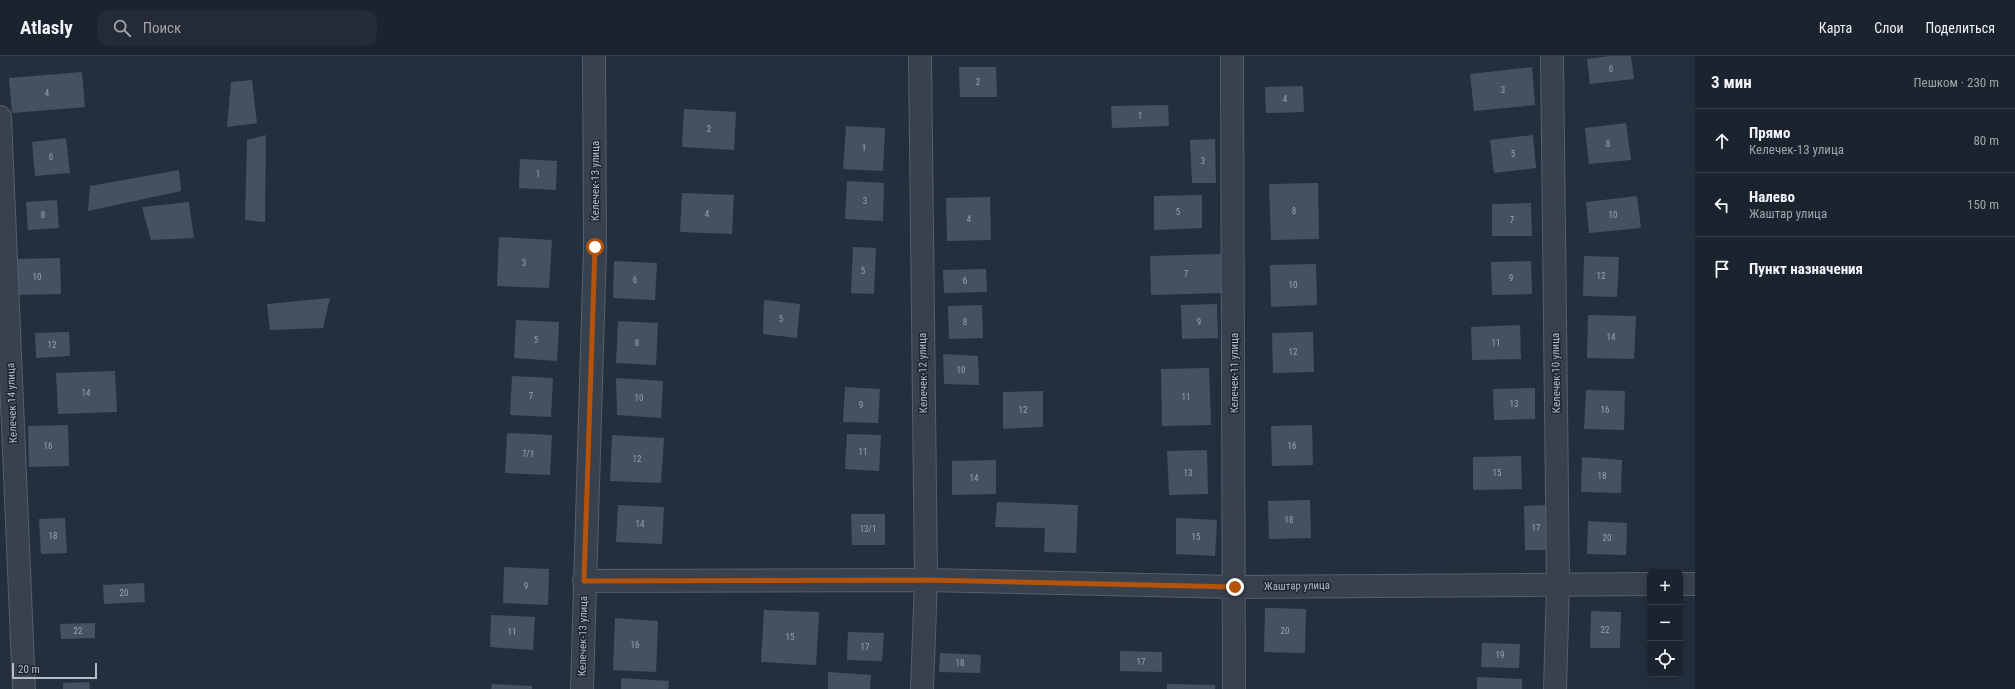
<!DOCTYPE html>
<html lang="ru">
<meta charset="utf-8">
<style>
body{margin:0;font-family:"Roboto Condensed",sans-serif;background:#242b36;color:#f1f3f6}
.controls{position:absolute;right:12px;bottom:12px;display:grid;overflow:hidden;border-radius:8px;box-shadow:0 2px 10px #0003}
.controls button{width:36px;height:36px;display:grid;place-items:center;padding:0;border:0;border-bottom:1px solid #39404a;background:#1b232e;color:#f1f3f6;font:20px sans-serif}
.scale{position:absolute;left:12px;bottom:10px;width:85px;box-sizing:border-box;padding-left:4px;border:2px solid #b4bcc9;border-top:0;font-size:11px;line-height:14px;white-space:nowrap;color:#b4bcc9;-webkit-text-stroke:3px #1d2633;paint-order:stroke}
.stop{position:absolute;width:12px;height:12px;margin:-9px;border:3px solid #b45309;border-radius:50%;background:#fff}
.stop.end{background:#b45309;border-color:#fff;box-shadow:0 1px 4px #0008}
.list{margin:0;padding:0;list-style:none}
h2{display:flex;justify-content:space-between;align-items:center;height:52px;margin:0;padding:0 16px;font-size:17px}
h2 small{font-size:13px;font-weight:400;color:#a0a4aa}
.list li{display:grid;grid-template-columns:26px 1fr auto;gap:12px;align-items:center;box-sizing:border-box;height:64px;padding:0 16px;border-top:1px solid #39404a}
.list b{display:block;font-size:15px;white-space:nowrap}
.list p{margin:0;font-size:13px;white-space:nowrap;color:#a0a4aa}
.list em{font-size:13px;font-style:normal;color:#a0a4aa}
.icon{flex:none;width:22px;height:22px;fill:none;stroke:currentColor;stroke-width:2;stroke-linecap:round;stroke-linejoin:round}
.map{position:relative;flex:none;width:1695px;height:633px;overflow:hidden}
header{display:flex;align-items:center;gap:24px;box-sizing:border-box;height:56px;padding:0 20px;background:#1b232e;border-bottom:1px solid #39404a}
header strong{font-size:19px}
nav{display:flex;gap:22px;margin-inline-start:auto;font-size:14px}
.search{width:280px;height:36px;background:#242b36;display:flex;align-items:center;gap:10px;box-sizing:border-box;padding:0 14px;border-radius:12px;color:#a0a4aa;font-size:15px}
main{display:flex}
aside{flex:1;background:#1b232e}
.map>svg:first-child{display:block}
</style>
<header>
<strong>Atlasly</strong>
<div class="search"><svg class="icon" aria-label="search" viewBox="0 0 24 24"><circle cx="10" cy="10" r="6"/><path d="M15 15l6 6"/></svg>Поиск</div>
<nav><a>Карта</a><a>Слои</a><a>Поделиться</a></nav>
</header>
<main>
<div class="map">
<svg width="1695" height="633" viewBox="0 0 1695 633">
<rect width="100%" height="100%" fill="#242f3e"/>
<g fill="#455162">
<path d="M 1609,0 L 1631,0 L 1634,23 L 1590,28 L 1587,3 Z"/>
<path d="M 959,11 L 996,11 L 997,41 L 960,41 Z"/>
<path d="M 1532,11 L 1535,49 L 1474,55 L 1470,18 Z"/>
<path d="M 82,16 L 85,51 L 12,57 L 9,22 Z"/>
<path d="M 252,24 L 257,67 L 227,71 L 231,26 Z"/>
<path d="M 1303,30 L 1304,56 L 1266,57 L 1265,31 Z"/>
<path d="M 1168,49 L 1169,70 L 1112,72 L 1111,50 Z"/>
<path d="M 684,53 L 736,56 L 734,94 L 682,91 Z"/>
<path d="M 1626,67 L 1631,104 L 1589,108 L 1585,72 Z"/>
<path d="M 846,70 L 885,72 L 883,115 L 843,113 Z"/>
<path d="M 266,79 L 265,166 L 245,164 L 247,84 Z"/>
<path d="M 1533,79 L 1536,112 L 1494,117 L 1490,84 Z"/>
<path d="M 66,82 L 70,117 L 35,120 L 32,86 Z"/>
<path d="M 1215,83 L 1216,127 L 1192,127 L 1190,84 Z"/>
<path d="M 520,103 L 557,105 L 556,134 L 519,132 Z"/>
<path d="M 179,114 L 181,135 L 88,155 L 90,130 Z"/>
<path d="M 847,125 L 884,127 L 883,165 L 845,163 Z"/>
<path d="M 1318,127 L 1319,183 L 1271,184 L 1269,128 Z"/>
<path d="M 682,137 L 734,139 L 732,178 L 680,176 Z"/>
<path d="M 1202,139 L 1202,172 L 1154,174 L 1154,140 Z"/>
<path d="M 1637,140 L 1641,172 L 1589,177 L 1586,146 Z"/>
<path d="M 990,141 L 991,184 L 947,185 L 946,142 Z"/>
<path d="M 57,144 L 59,172 L 28,174 L 26,146 Z"/>
<path d="M 189,146 L 194,182 L 151,184 L 142,151 Z"/>
<path d="M 1531,147 L 1532,180 L 1492,180 L 1492,148 Z"/>
<path d="M 499,181 L 552,184 L 549,232 L 497,230 Z"/>
<path d="M 853,191 L 876,192 L 874,238 L 851,237 Z"/>
<path d="M 1221,198 L 1222,237 L 1151,239 L 1150,200 Z"/>
<path d="M 1584,200 L 1619,201 L 1617,241 L 1583,240 Z"/>
<path d="M 60,202 L 61,238 L 14,239 L 13,203 Z"/>
<path d="M 614,205 L 657,207 L 655,244 L 613,242 Z"/>
<path d="M 1531,205 L 1532,238 L 1492,239 L 1491,206 Z"/>
<path d="M 1316,208 L 1317,249 L 1271,251 L 1270,209 Z"/>
<path d="M 986,213 L 987,236 L 944,237 L 943,214 Z"/>
<path d="M 330,242 L 323,272 L 270,274 L 267,248 Z"/>
<path d="M 764,244 L 800,248 L 797,282 L 763,278 Z"/>
<path d="M 1217,248 L 1218,282 L 1182,283 L 1181,249 Z"/>
<path d="M 982,249 L 983,282 L 949,283 L 948,250 Z"/>
<path d="M 1588,259 L 1636,260 L 1634,303 L 1587,302 Z"/>
<path d="M 516,264 L 559,266 L 557,305 L 514,302 Z"/>
<path d="M 618,265 L 658,267 L 656,309 L 616,307 Z"/>
<path d="M 1520,269 L 1521,303 L 1472,304 L 1471,271 Z"/>
<path d="M 69,276 L 70,300 L 36,302 L 35,277 Z"/>
<path d="M 1313,276 L 1314,316 L 1273,317 L 1272,277 Z"/>
<path d="M 943,298 L 978,300 L 979,329 L 944,328 Z"/>
<path d="M 1209,312 L 1211,369 L 1162,370 L 1161,313 Z"/>
<path d="M 115,315 L 117,356 L 58,358 L 56,317 Z"/>
<path d="M 512,320 L 553,322 L 551,361 L 510,359 Z"/>
<path d="M 616,322 L 663,325 L 661,362 L 617,359 Z"/>
<path d="M 845,331 L 880,333 L 878,367 L 843,366 Z"/>
<path d="M 1535,332 L 1535,363 L 1494,364 L 1493,333 Z"/>
<path d="M 1586,334 L 1625,335 L 1624,374 L 1584,373 Z"/>
<path d="M 1043,335 L 1043,371 L 1003,373 L 1003,336 Z"/>
<path d="M 68,369 L 69,410 L 29,411 L 28,370 Z"/>
<path d="M 1312,369 L 1313,409 L 1272,410 L 1271,370 Z"/>
<path d="M 507,377 L 552,379 L 550,419 L 505,417 Z"/>
<path d="M 847,378 L 881,379 L 879,415 L 845,413 Z"/>
<path d="M 612,379 L 664,382 L 661,427 L 610,425 Z"/>
<path d="M 1207,394 L 1208,438 L 1169,439 L 1167,395 Z"/>
<path d="M 1521,400 L 1522,433 L 1473,434 L 1473,401 Z"/>
<path d="M 1582,401 L 1622,404 L 1621,437 L 1581,436 Z"/>
<path d="M 996,404 L 996,438 L 952,439 L 952,405 Z"/>
<path d="M 1310,444 L 1311,482 L 1269,483 L 1268,445 Z"/>
<path d="M 997,446 L 1078,449 L 1076,497 L 1044,496 L 1045,472 L 995,471 Z"/>
<path d="M 618,449 L 664,451 L 662,488 L 616,486 Z"/>
<path d="M 1546,449 L 1547,494 L 1525,494 L 1524,450 Z"/>
<path d="M 851,458 L 885,458 L 885,489 L 852,489 Z"/>
<path d="M 65,462 L 67,497 L 41,498 L 39,463 Z"/>
<path d="M 1176,462 L 1217,464 L 1215,500 L 1176,498 Z"/>
<path d="M 1588,465 L 1627,467 L 1626,499 L 1587,498 Z"/>
<path d="M 504,511 L 549,513 L 548,549 L 503,547 Z"/>
<path d="M 144,527 L 145,546 L 104,548 L 103,529 Z"/>
<path d="M 1265,552 L 1306,553 L 1305,597 L 1264,596 Z"/>
<path d="M 764,554 L 819,556 L 816,609 L 761,606 Z"/>
<path d="M 1591,555 L 1621,556 L 1620,592 L 1590,592 Z"/>
<path d="M 491,559 L 535,561 L 533,594 L 490,591 Z"/>
<path d="M 615,562 L 658,565 L 656,616 L 613,614 Z"/>
<path d="M 95,567 L 95,582 L 61,583 L 60,568 Z"/>
<path d="M 848,576 L 884,577 L 882,605 L 847,604 Z"/>
<path d="M 1482,587 L 1520,588 L 1519,612 L 1481,611 Z"/>
<path d="M 1120,595 L 1162,596 L 1162,616 L 1120,615 Z"/>
<path d="M 940,597 L 981,599 L 980,617 L 939,616 Z"/>
<path d="M 828,616 L 871,619 L 870,633 L 828,633 Z"/>
<path d="M 1477,621 L 1522,623 L 1522,633 L 1477,633 Z"/>
<path d="M 621,622 L 669,625 L 668,633 L 621,633 Z"/>
<path d="M 89,626 L 90,633 L 63,633 L 63,627 Z"/>
<path d="M 492,628 L 532,630 L 532,633 L 491,633 Z"/>
<path d="M 1167,628 L 1215,629 L 1215,633 L 1167,633 Z"/>
</g>
<g fill="none" stroke-linecap="round" stroke-linejoin="round">
<defs>
<g id="minor">
<path d="M 920,0 L 926,524 L 922,633"/>
<path d="M 1232,0 L 1234,633"/>
<path d="M 1552,0 L 1558,528 L 1555,633"/>
<path d="M 0,61 L 24,633"/>
<path d="M 584,525 L 926,524 L 1235,531 L 1650,528"/>
<path d="M 1680,528 L 1695,528"/>
<path d="M 582,633 L 595,191 L 594,0"/>
</g>
</defs>
<use href="#minor" stroke="#565f6c" stroke-width="24"/>
<use href="#minor" stroke="#38414e" stroke-width="22"/>
</g>
<g fill="none" stroke-linecap="round" stroke-linejoin="round">
<path stroke="#b45309" stroke-width="5" d="M 595,191 L 584,525 L 926,524 L 1235,531"/>
</g>
<g text-anchor="middle" dominant-baseline="central" stroke-width="3" stroke-linejoin="round" paint-order="stroke">
<g font-size="9" fill="#98a1af">
<text x="1611" y="13">6</text>
<text x="978" y="26">2</text>
<text x="1503" y="34">3</text>
<text x="47" y="37">4</text>
<text x="1285" y="43">4</text>
<text x="1140" y="60">1</text>
<text x="709" y="73">2</text>
<text x="1608" y="88">8</text>
<text x="864" y="92">1</text>
<text x="1513" y="98">5</text>
<text x="51" y="101">6</text>
<text x="1203" y="105">3</text>
<text x="538" y="118">1</text>
<text x="865" y="145">3</text>
<text x="1294" y="155">8</text>
<text x="1178" y="156">5</text>
<text x="707" y="158">4</text>
<text x="43" y="159">8</text>
<text x="1613" y="159">10</text>
<text x="969" y="163">4</text>
<text x="1512" y="164">7</text>
<text x="524" y="207">3</text>
<text x="863" y="215">5</text>
<text x="1186" y="218">7</text>
<text x="1601" y="220">12</text>
<text x="37" y="221">10</text>
<text x="1511" y="222">9</text>
<text x="635" y="224">6</text>
<text x="965" y="225">6</text>
<text x="1293" y="229">10</text>
<text x="781" y="263">5</text>
<text x="965" y="266">8</text>
<text x="1199" y="266">9</text>
<text x="1611" y="281">14</text>
<text x="536" y="284">5</text>
<text x="637" y="287">8</text>
<text x="1496" y="287">11</text>
<text x="52" y="289">12</text>
<text x="1293" y="296">12</text>
<text x="961" y="314">10</text>
<text x="86" y="337">14</text>
<text x="531" y="340">7</text>
<text x="1186" y="341">11</text>
<text x="639" y="342">10</text>
<text x="1514" y="348">13</text>
<text x="861" y="349">9</text>
<text x="1023" y="354">12</text>
<text x="1605" y="354">16</text>
<text x="48" y="390">16</text>
<text x="1292" y="390">16</text>
<text x="863" y="396">11</text>
<text x="528" y="398">7/1</text>
<text x="637" y="403">12</text>
<text x="1188" y="417">13</text>
<text x="1497" y="417">15</text>
<text x="1602" y="420">18</text>
<text x="974" y="422">14</text>
<text x="1289" y="464">18</text>
<text x="640" y="468">14</text>
<text x="1536" y="472">17</text>
<text x="868" y="473">13/1</text>
<text x="53" y="480">18</text>
<text x="1196" y="481">15</text>
<text x="1607" y="482">20</text>
<text x="526" y="530">9</text>
<text x="124" y="537">20</text>
<text x="1605" y="574">22</text>
<text x="78" y="575">22</text>
<text x="1285" y="575">20</text>
<text x="512" y="576">11</text>
<text x="790" y="581">15</text>
<text x="635" y="589">16</text>
<text x="865" y="591">17</text>
<text x="1500" y="599">19</text>
<text x="1141" y="606">17</text>
<text x="960" y="607">18</text>
</g>
<g font-size="11" fill="#b4bcc9" stroke="#1d2633">
<text transform="translate(595 125) rotate(-90)">Келечек-13 улица</text>
<text transform="translate(923 317) rotate(-91)">Келечек-12 улица</text>
<text transform="translate(1234 317) rotate(-90)">Келечек-11 улица</text>
<text transform="translate(1556 317) rotate(-91)">Келечек-10 улица</text>
<text transform="translate(12 347) rotate(-92)">Келечек 14 улица</text>
<text transform="translate(1297 530) rotate(-1)">Жаштар улица</text>
<text transform="translate(583 580) rotate(-89)">Келечек-13 улица</text>
</g>
</g>
</svg>
<div class="controls">
<button>+</button>
<button>−</button>
<button><svg class="icon" aria-label="locate" viewBox="0 0 24 24"><circle cx="12" cy="12" r="6"/><path d="M12 2v4M12 18v4M2 12h4M18 12h4"/></svg></button>
</div>
<div class="scale">20 m</div>
<div class="stop" style="left:595px;top:191px"></div>
<div class="stop end" style="left:1235px;top:531px"></div>
</div>
<aside>
<h2>3 мин<small>Пешком · 230 m</small></h2>
<ul class="list">
<li><svg class="icon" aria-label="ahead" viewBox="0 0 24 24"><path d="M12 20V5M6 11l6-6 6 6"/></svg><div><b>Прямо</b><p>Келечек-13 улица</p></div><em>80 m</em></li>
<li><svg class="icon" aria-label="left" viewBox="0 0 24 24"><path d="M17 20v-9H6M10 6l-5 5 5 5"/></svg><div><b>Налево</b><p>Жаштар улица</p></div><em>150 m</em></li>
<li><svg class="icon" aria-label="arrive" viewBox="0 0 24 24"><path d="M6 21V4h12l-3 4 3 4H6"/></svg><div><b>Пункт назначения</b></div></li>
</ul>
</aside>
</main>
